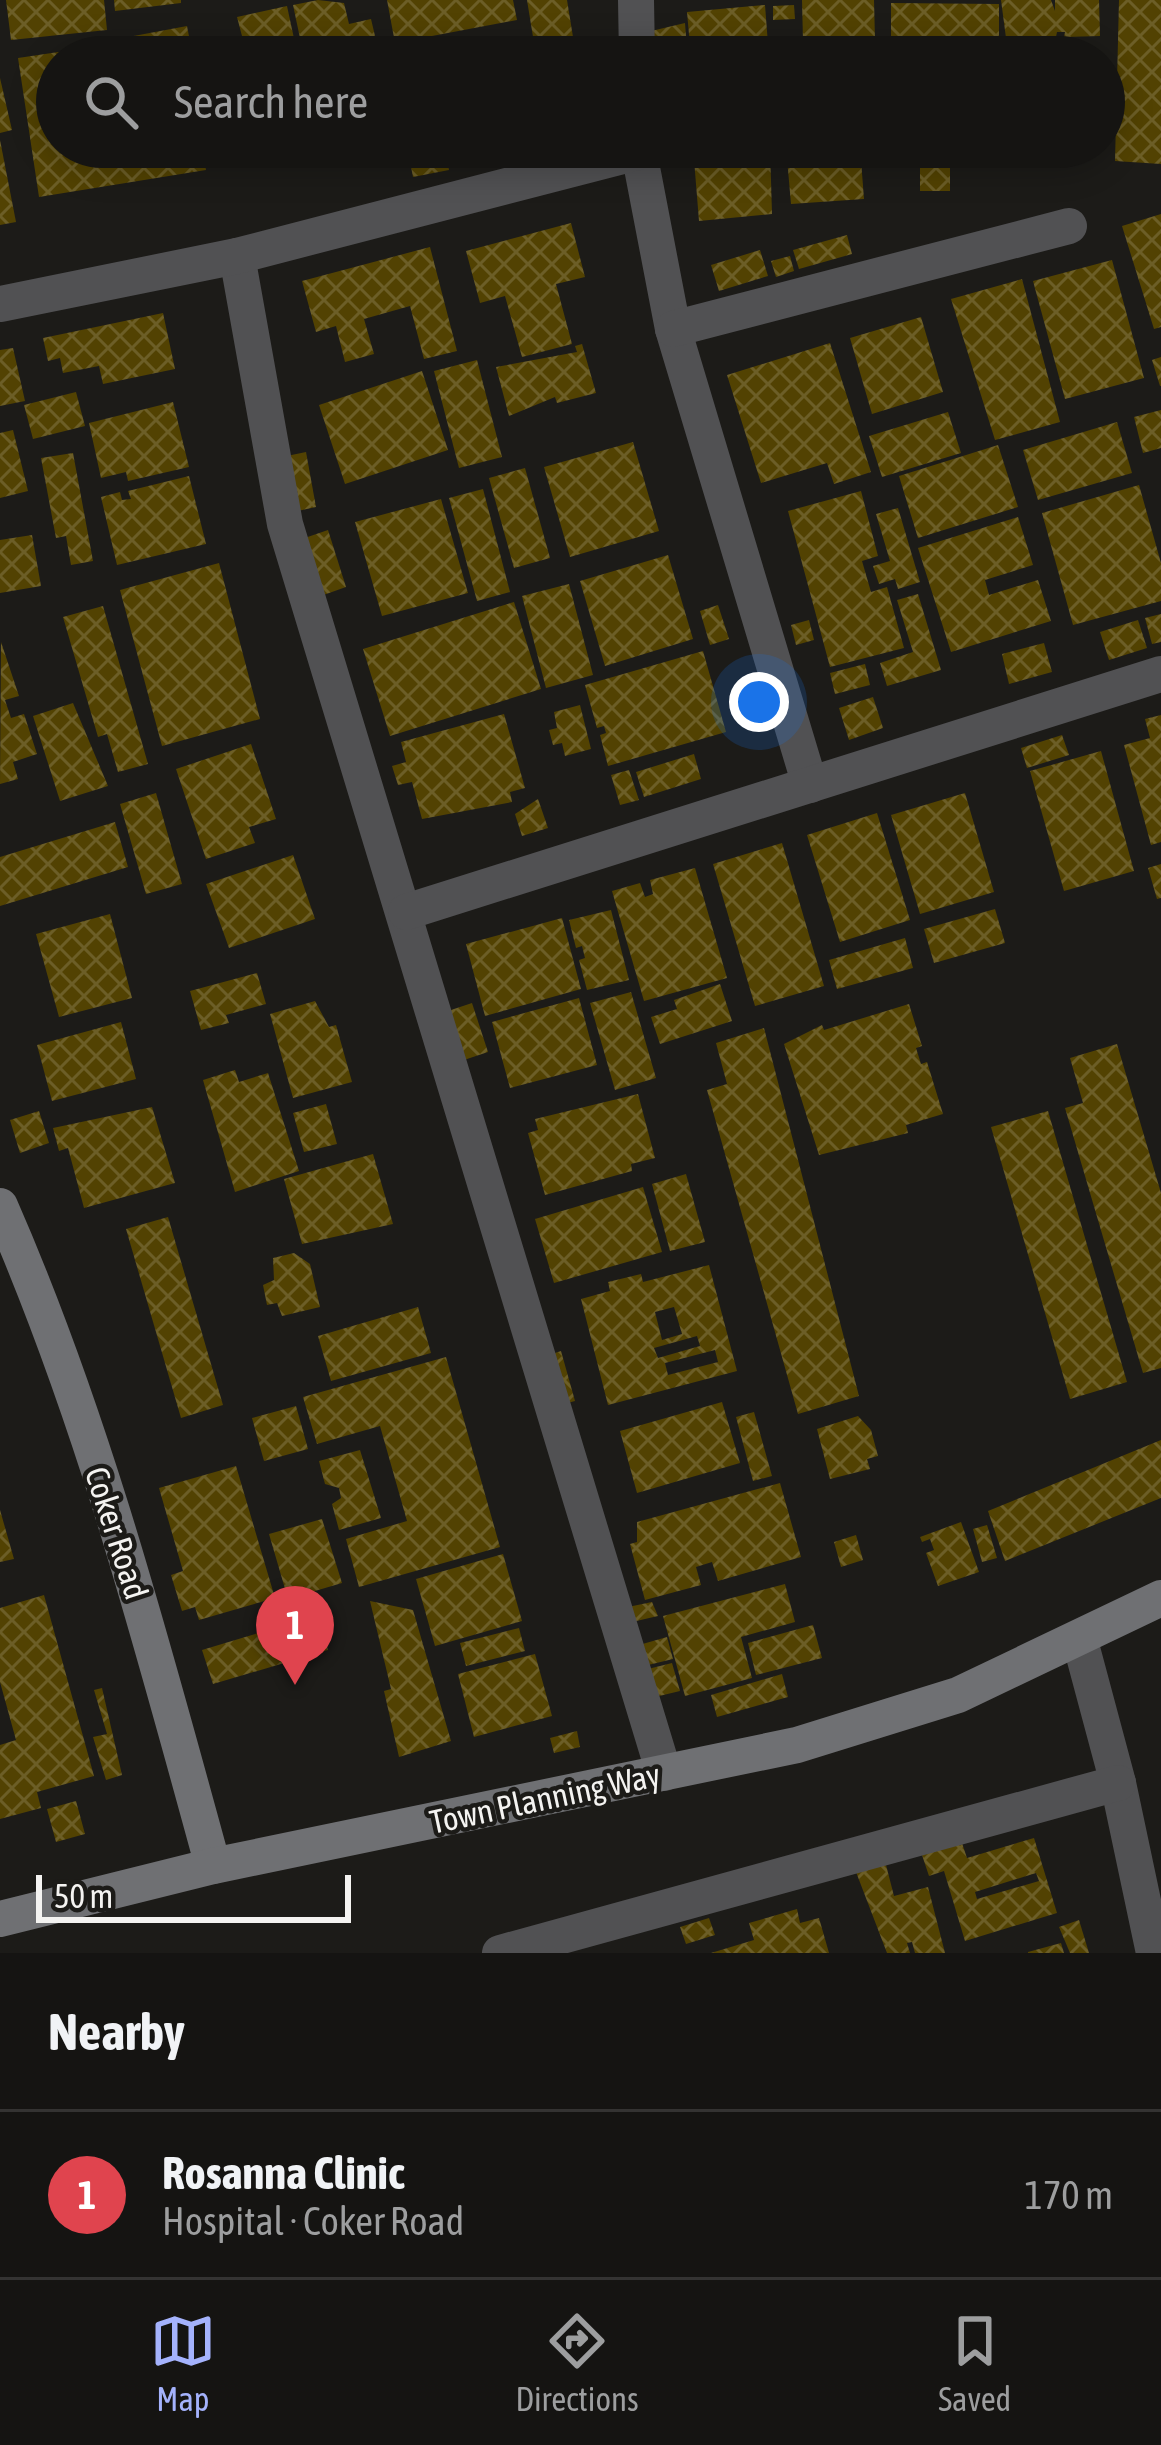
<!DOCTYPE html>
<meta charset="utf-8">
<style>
body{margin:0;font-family:"Asap Condensed",sans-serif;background:#222120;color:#f1f3f6}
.scale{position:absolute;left:36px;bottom:30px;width:315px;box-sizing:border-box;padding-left:12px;border:6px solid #f4f3f1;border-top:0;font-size:33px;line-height:42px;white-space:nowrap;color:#f4f3f1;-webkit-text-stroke:9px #1c1b18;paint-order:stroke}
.you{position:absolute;left:759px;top:702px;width:42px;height:42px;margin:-30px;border:9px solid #fff;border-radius:50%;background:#1a73e8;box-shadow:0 0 0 18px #1a73e833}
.badge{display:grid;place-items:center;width:78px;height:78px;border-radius:50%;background:#a4b2fc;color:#fff;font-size:39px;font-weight:700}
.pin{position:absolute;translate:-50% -99px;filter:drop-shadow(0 3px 6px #0008)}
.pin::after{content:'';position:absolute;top:63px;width:42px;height:36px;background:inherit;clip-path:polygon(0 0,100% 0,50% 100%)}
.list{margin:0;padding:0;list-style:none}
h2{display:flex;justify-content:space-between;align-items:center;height:156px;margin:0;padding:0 48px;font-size:51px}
h2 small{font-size:39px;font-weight:400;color:#9d9e9f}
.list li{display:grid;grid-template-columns:78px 1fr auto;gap:36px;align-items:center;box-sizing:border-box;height:168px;padding:0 48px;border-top:3px solid #343332}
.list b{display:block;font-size:45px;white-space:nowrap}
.list p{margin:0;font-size:39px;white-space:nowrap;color:#9d9e9f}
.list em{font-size:39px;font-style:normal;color:#9d9e9f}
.icon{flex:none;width:66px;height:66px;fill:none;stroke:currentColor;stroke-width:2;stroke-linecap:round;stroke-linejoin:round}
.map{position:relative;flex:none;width:1161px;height:1953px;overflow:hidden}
.search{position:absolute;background:#151412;box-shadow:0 6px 30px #0003;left:36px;right:36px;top:36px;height:132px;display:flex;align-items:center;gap:30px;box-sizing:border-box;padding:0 42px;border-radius:66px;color:#9d9e9f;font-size:45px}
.sheet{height:324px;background:#151412}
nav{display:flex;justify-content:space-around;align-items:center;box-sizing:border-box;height:168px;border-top:3px solid #343332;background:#151412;font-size:33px;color:#9d9e9f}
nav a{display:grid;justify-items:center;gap:6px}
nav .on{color:#a4b2fc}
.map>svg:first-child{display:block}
</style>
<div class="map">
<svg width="1161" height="1953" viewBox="0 0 1161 1953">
<defs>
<pattern id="building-cross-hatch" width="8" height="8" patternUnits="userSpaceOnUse" patternTransform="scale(3)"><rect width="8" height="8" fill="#524202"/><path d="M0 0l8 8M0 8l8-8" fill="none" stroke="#6c5e27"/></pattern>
</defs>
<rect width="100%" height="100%" fill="#1c1b18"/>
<g fill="url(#building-cross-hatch)" fill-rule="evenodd">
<path d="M 6,0 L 104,0 L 107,30 L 11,40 Z"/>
<path d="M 114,0 L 181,0 L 181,3 L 115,11 Z"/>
<path d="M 318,0 L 344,3 L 349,24 L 371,19 L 380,57 L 304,57 L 293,5 Z"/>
<path d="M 387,0 L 513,0 L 517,20 L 395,43 Z"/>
<path d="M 527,0 L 567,0 L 573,37 L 534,43 Z"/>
<path d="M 802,0 L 874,0 L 875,40 L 803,41 Z"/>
<path d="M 1001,0 L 1051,0 L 1055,11 L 1055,0 L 1099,0 L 1100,36 L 1064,37 L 1065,32 L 1057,32 L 1056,37 L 1006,38 Z"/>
<path d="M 1119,0 L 1161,0 L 1161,164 L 1115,161 Z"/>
<path d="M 891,3 L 999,4 L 999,51 L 973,51 L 973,57 L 891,57 Z"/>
<path d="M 765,5 L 769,57 L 691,57 L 687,12 Z"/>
<path d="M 794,5 L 795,19 L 773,20 L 773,6 Z"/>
<path d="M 287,6 L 298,57 L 215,57 L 212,43 L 242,36 L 237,17 Z"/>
<path d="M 685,23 L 687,49 L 652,57 L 647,32 Z"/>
<path d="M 187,26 L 193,57 L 126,57 L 123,38 Z"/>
<path d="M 524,38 L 527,57 L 438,57 L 438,55 Z"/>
<path d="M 119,43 L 121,57 L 57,57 L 57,147 L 202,147 L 206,170 L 39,197 L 18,58 Z"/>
<path d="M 1090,50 L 1090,57 L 1056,57 L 1056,54 Z"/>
<path d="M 0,78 L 12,130 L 0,133 Z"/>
<path d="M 0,140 L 16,222 L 0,225 Z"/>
<path d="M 235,147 L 310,147 L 310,149 L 238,164 Z"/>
<path d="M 693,147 L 770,147 L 772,214 L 699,221 Z"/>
<path d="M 786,147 L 860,147 L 864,199 L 791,204 Z"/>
<path d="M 890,147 L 968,147 L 968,167 L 950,167 L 950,191 L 920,191 L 920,167 L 890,166 Z"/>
<path d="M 445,150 L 449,170 L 413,177 L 409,157 Z"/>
<path d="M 1161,214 L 1161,327 L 1154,329 L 1122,226 Z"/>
<path d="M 571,223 L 585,277 L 556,284 L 572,344 L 522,357 L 505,296 L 480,303 L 466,251 Z"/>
<path d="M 847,235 L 852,254 L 799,269 L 793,250 Z"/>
<path d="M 430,247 L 457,351 L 424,359 L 410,306 L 364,319 L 374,354 L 345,362 L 336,326 L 316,332 L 302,281 Z"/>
<path d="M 760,250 L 768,276 L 719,291 L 711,265 Z"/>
<path d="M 790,256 L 794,271 L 776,277 L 771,261 Z"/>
<path d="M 1112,260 L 1144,378 L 1065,399 L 1033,281 Z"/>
<path d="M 1022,279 L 1060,422 L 995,440 L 951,299 Z"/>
<path d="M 163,313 L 175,369 L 103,384 L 99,366 L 63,373 L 60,358 L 48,361 L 43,338 Z"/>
<path d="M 921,317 L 943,392 L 872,414 L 850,338 Z"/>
<path d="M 830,343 L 871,472 L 834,484 L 827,463 L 761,483 L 727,375 Z"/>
<path d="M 582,344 L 596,393 L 557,403 L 555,397 L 509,416 L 496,367 L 577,352 L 575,346 Z"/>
<path d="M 13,348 L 25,401 L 0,406 L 0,350 Z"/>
<path d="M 1161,357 L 1161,386 L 1160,386 L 1152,360 Z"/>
<path d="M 477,360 L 502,457 L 459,468 L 434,371 Z"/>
<path d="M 422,371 L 448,450 L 345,484 L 319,405 Z"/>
<path d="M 76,392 L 85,426 L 33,439 L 24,405 Z"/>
<path d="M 173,402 L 189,467 L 128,481 L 126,472 L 101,478 L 89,423 Z"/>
<path d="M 1161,410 L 1161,448 L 1143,453 L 1134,417 Z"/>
<path d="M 948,412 L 961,453 L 882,477 L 869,436 Z"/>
<path d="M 1117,422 L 1132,473 L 1038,500 L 1023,450 Z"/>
<path d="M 13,430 L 28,491 L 0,498 L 0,433 Z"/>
<path d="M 633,442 L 659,531 L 570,557 L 544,467 Z"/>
<path d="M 998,445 L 1018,507 L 918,538 L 899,476 Z"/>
<path d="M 306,452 L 316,507 L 293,512 L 282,457 Z"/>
<path d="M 73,453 L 93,561 L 71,565 L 66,536 L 56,538 L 41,458 Z"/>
<path d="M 525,468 L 550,558 L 514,568 L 489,478 Z"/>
<path d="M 189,476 L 206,544 L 117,565 L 101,497 L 120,492 L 122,500 L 131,499 L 128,491 Z"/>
<path d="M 1139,485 L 1161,563 L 1161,601 L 1073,625 L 1042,513 Z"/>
<path d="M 483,489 L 510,592 L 477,601 L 449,498 Z"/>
<path d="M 861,491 L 878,556 L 862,561 L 871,592 L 887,587 L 904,648 L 830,667 L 788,511 Z"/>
<path d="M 441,499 L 468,593 L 382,616 L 355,522 Z"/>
<path d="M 898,508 L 920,582 L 898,589 L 895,579 L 879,584 L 873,566 L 890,561 L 876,514 Z"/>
<path d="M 1018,517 L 1033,565 L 985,580 L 989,595 L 1038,580 L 1051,621 L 951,652 L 918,548 Z"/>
<path d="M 328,530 L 346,587 L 315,598 L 296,541 Z"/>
<path d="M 32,535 L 41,586 L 0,593 L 0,540 Z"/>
<path d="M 668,555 L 693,639 L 605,666 L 580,581 Z"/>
<path d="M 219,563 L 260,719 L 162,746 L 120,590 Z"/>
<path d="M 569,584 L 593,675 L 546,688 L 522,596 Z"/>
<path d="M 918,594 L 941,670 L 887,686 L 880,663 L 913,652 L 897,600 Z"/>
<path d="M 514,602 L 541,689 L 390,736 L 363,649 Z"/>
<path d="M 718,605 L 729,639 L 710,645 L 700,611 Z"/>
<path d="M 103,606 L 148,764 L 118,772 L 107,734 L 98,737 L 63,617 Z"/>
<path d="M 1161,614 L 1161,642 L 1152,644 L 1145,618 Z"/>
<path d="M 809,620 L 814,640 L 796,645 L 791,625 Z"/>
<path d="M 1138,620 L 1147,648 L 1109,660 L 1100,632 Z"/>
<path d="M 1,642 L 19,696 L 5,700 L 11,718 L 24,714 L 37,754 L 13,762 L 18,779 L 0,784 Z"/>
<path d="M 1044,643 L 1052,672 L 1009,684 L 1002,654 Z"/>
<path d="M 703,651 L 726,732 L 608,766 L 600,735 L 606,733 L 604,726 L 597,728 L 585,685 Z"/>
<path d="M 865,664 L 870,685 L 835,694 L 830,673 Z"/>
<path d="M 873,697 L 883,728 L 849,740 L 839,708 Z"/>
<path d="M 73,703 L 108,786 L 60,801 L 33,716 Z"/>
<path d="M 580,705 L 591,749 L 565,756 L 562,743 L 553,745 L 549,730 L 557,728 L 554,712 Z"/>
<path d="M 504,714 L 525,788 L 510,792 L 512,802 L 422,819 L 412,782 L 398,785 L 392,766 L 406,762 L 401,742 Z"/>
<path d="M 1161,715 L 1161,842 L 1151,845 L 1124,745 L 1150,738 L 1145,719 Z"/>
<path d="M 1062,735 L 1069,755 L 1027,768 L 1021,748 Z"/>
<path d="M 251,744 L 276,819 L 249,827 L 255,843 L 206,859 L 176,769 Z"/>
<path d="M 1101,751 L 1134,871 L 1064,891 L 1030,771 Z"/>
<path d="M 694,754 L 701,779 L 644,797 L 636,772 Z"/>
<path d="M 629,770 L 639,800 L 620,805 L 611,775 Z"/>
<path d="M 156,793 L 182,884 L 146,894 L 120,804 Z"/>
<path d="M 965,793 L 994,892 L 920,914 L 891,815 Z"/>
<path d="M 538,799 L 548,828 L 522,836 L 515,814 Z"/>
<path d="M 877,813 L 910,920 L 840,942 L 807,835 Z"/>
<path d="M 115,822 L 128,867 L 0,906 L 0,857 Z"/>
<path d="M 782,843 L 824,986 L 755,1006 L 713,864 Z"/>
<path d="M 293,855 L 315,919 L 229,948 L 206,884 Z"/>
<path d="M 1161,864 L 1161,898 L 1157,899 L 1148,868 Z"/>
<path d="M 695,868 L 727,978 L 644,1001 L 612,891 L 640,883 L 645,897 L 653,894 L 650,880 Z"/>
<path d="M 995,909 L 1005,943 L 934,963 L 924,929 Z"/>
<path d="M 611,910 L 629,980 L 587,990 L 579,960 L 585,958 L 582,946 L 576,948 L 569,920 Z"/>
<path d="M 110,914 L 132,998 L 59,1017 L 36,934 Z"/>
<path d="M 562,918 L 581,989 L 485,1016 L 466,944 Z"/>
<path d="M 905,938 L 913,968 L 837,989 L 829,960 Z"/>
<path d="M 257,973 L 266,1004 L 226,1015 L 229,1023 L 201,1030 L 190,991 Z"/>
<path d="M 720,984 L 732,1021 L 660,1044 L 651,1017 L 677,1009 L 674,1000 Z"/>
<path d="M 631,992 L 656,1078 L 615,1090 L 590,1003 Z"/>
<path d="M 579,998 L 597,1065 L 510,1088 L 492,1022 Z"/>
<path d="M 315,1001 L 329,1027 L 336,1025 L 352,1082 L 293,1098 L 270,1014 Z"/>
<path d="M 472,1003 L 488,1052 L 458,1062 L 442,1013 Z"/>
<path d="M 909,1004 L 922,1046 L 916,1048 L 921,1064 L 927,1062 L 943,1114 L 906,1125 L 908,1133 L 819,1155 L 784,1044 L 822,1025 L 824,1030 Z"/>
<path d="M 121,1022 L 136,1079 L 52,1101 L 37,1045 Z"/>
<path d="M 764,1028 L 859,1396 L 798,1414 L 707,1090 L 727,1084 L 716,1043 Z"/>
<path d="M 1117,1044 L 1161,1193 L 1161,1368 L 1143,1373 L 1065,1108 L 1083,1103 L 1070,1058 Z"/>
<path d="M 235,1070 L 239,1082 L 268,1073 L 299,1171 L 235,1192 L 203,1080 Z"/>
<path d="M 638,1094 L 655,1158 L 631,1164 L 632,1171 L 545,1195 L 528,1133 L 538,1130 L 535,1119 Z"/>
<path d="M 326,1104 L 337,1144 L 304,1152 L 293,1113 Z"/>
<path d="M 152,1107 L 175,1183 L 84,1208 L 68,1148 L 59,1151 L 53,1128 Z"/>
<path d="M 39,1111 L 49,1143 L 20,1153 L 10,1120 Z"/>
<path d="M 1048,1111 L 1127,1382 L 1070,1399 L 991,1127 Z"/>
<path d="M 373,1154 L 393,1224 L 302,1244 L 284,1179 Z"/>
<path d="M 686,1174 L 705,1242 L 670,1251 L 652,1184 Z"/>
<path d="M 643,1187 L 662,1252 L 554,1283 L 535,1219 Z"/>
<path d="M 168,1217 L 223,1405 L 181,1418 L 126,1229 Z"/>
<path d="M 294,1253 L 310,1264 L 320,1307 L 282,1316 L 277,1303 L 267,1305 L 263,1285 L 274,1280 L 273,1258 Z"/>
<path d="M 709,1265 L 737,1371 L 608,1405 L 581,1299 L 610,1291 L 608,1282 L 641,1274 L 643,1282 ZM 674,1307 L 682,1334 L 662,1340 L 655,1312 ZM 697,1336 L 700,1346 L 658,1358 L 654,1348 ZM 715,1350 L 718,1362 L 668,1375 L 665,1363 Z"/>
<path d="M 418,1307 L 431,1353 L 331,1381 L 318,1336 Z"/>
<path d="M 561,1351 L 575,1401 L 556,1406 L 543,1357 Z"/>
<path d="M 446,1357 L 500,1547 L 359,1587 L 346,1539 L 407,1521 L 380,1426 L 317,1444 L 303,1397 Z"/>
<path d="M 722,1402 L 740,1463 L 637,1493 L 620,1431 Z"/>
<path d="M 296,1406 L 308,1449 L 264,1461 L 252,1418 Z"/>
<path d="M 754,1412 L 772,1476 L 753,1481 L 736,1417 Z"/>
<path d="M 858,1416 L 871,1430 L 878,1456 L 867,1459 L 870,1469 L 830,1479 L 817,1429 Z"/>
<path d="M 1161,1440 L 1161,1498 L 1005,1561 L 988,1511 Z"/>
<path d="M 360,1450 L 381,1518 L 339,1530 L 332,1504 L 341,1498 L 339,1488 L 325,1484 L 319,1461 Z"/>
<path d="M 236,1466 L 275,1598 L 199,1620 L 195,1607 L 182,1611 L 171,1575 L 183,1571 L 159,1488 Z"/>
<path d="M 780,1483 L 801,1557 L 718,1581 L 712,1562 L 696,1567 L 701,1585 L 645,1600 L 630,1544 L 637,1542 L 637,1522 Z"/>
<path d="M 0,1510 L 14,1559 L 0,1562 Z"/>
<path d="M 322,1519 L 342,1583 L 288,1599 L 269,1534 Z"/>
<path d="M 961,1522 L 979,1572 L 938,1586 L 926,1553 L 934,1550 L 930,1539 L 922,1542 L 920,1537 Z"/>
<path d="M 987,1525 L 997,1558 L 982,1562 L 973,1529 Z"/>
<path d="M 856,1535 L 863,1560 L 841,1567 L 834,1542 Z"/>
<path d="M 503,1554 L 522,1621 L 435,1646 L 416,1579 Z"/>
<path d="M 785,1584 L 795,1622 L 741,1637 L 752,1678 L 685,1696 L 663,1616 Z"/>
<path d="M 44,1595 L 94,1776 L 37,1792 L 41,1808 L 0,1819 L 0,1745 L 16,1740 L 0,1682 L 0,1608 Z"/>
<path d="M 370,1601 L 413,1610 L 451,1741 L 399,1757 L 384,1691 L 391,1689 Z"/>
<path d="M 652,1602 L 658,1616 L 632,1622 L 628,1607 Z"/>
<path d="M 318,1615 L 328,1650 L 213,1684 L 202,1650 Z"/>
<path d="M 813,1625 L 822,1658 L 756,1675 L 748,1643 Z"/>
<path d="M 519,1628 L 525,1651 L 466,1666 L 460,1643 Z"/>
<path d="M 667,1637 L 673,1659 L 644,1666 L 639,1645 Z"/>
<path d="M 535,1654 L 552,1716 L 474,1737 L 458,1674 Z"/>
<path d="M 672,1663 L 680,1691 L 655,1697 L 648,1669 Z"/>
<path d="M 782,1674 L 788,1697 L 717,1717 L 711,1695 Z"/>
<path d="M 102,1688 L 122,1775 L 106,1780 L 93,1737 L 107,1734 L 94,1690 Z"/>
<path d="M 577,1731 L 580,1747 L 554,1753 L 550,1738 Z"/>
<path d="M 76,1801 L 85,1834 L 56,1842 L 47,1809 Z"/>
<path d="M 1034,1838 L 1057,1913 L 965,1941 L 944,1871 L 929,1876 L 922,1855 L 962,1843 L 967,1858 ZM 1036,1873 L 1039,1881 L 977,1899 L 975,1892 Z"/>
<path d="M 886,1865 L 894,1896 L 928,1887 L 945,1953 L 915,1953 L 912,1942 L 907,1943 L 910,1953 L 887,1953 L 856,1872 Z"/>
<path d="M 797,1909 L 800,1923 L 819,1918 L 829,1953 L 711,1953 L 754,1940 L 749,1923 Z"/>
<path d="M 709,1918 L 715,1935 L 686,1944 L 680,1927 Z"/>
<path d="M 1079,1920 L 1089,1953 L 1070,1953 L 1059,1927 Z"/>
<path d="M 1061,1943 L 1064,1953 L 1028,1953 L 1028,1952 Z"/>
</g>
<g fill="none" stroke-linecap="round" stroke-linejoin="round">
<g stroke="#515153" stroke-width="36">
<path d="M 636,0 L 637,57"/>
<path d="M 638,147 L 673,329 L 810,785"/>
<path d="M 237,256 L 285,524 L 664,1773"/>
<path d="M 0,304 L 237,256 L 638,152"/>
<path d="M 673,329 L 1069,226"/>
<path d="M 406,912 L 1161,674"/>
<path d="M 1080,1641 L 1118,1783 L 1154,1953"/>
<path d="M 500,1953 L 1118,1783"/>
</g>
<g stroke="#6f7073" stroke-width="36">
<path d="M 0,1206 C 93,1418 152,1644 213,1866"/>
<path d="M 0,1919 L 213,1866 L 797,1745 L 958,1695 L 1161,1598"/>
</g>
</g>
<g text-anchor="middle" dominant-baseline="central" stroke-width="9" stroke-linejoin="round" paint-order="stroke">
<g font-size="33" fill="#f4f3f1" stroke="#1c1b18">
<text transform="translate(117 1533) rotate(72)">Coker Road</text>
<text transform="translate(545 1798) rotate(-12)">Town Planning Way</text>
</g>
</g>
</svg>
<div class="scale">50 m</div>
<div class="you"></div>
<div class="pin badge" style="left:295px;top:1685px;background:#e0444e">1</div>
<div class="search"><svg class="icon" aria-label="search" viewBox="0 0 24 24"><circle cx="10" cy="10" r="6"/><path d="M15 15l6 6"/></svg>Search here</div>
</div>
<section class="sheet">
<h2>Nearby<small></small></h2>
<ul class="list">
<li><span class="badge" style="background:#e0444e">1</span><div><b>Rosanna Clinic</b><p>Hospital · Coker Road</p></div><em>170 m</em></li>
</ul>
</section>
<nav>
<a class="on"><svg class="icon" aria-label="map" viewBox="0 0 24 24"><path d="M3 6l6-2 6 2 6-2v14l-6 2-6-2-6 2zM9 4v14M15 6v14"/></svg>Map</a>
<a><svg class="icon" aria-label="directions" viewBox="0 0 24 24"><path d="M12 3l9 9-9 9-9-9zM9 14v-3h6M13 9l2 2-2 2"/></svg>Directions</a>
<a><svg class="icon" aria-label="saved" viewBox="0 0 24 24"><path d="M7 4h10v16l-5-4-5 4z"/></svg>Saved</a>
</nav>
